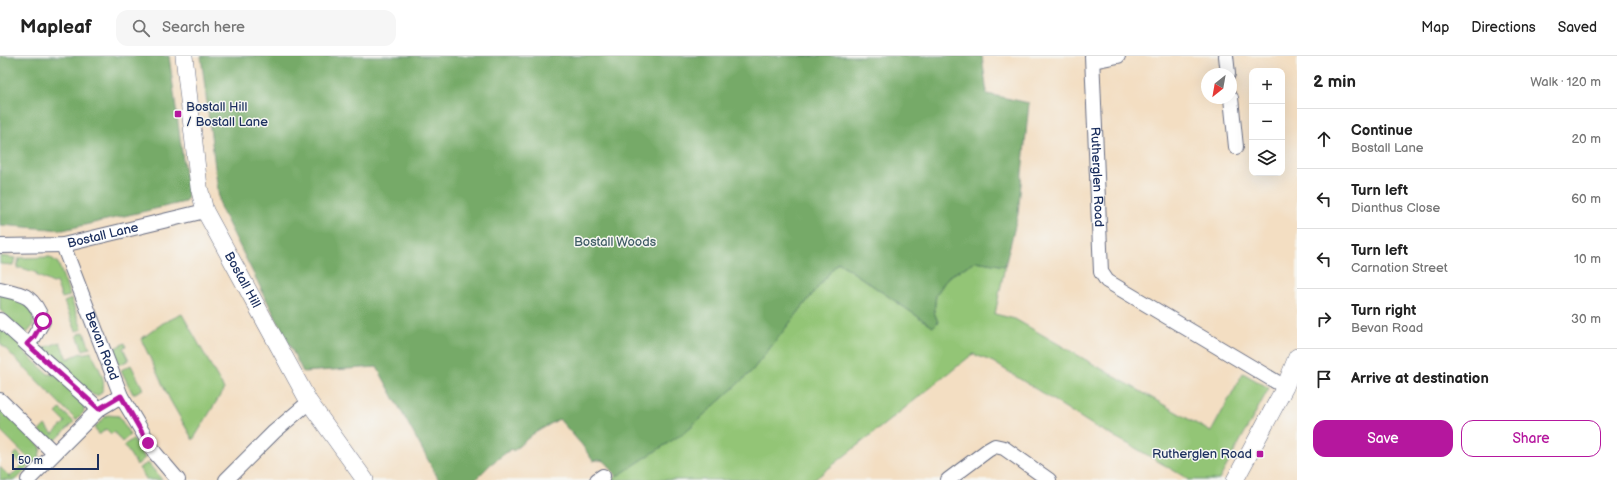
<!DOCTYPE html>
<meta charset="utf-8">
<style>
body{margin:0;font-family:"Balsamiq Sans",sans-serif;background:#f6f6f6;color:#222}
.controls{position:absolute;right:12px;top:12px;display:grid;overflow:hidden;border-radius:8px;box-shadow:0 4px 16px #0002}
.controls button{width:36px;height:36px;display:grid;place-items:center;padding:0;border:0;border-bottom:1px solid #e0e0e0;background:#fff;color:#222;font:20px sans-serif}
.compass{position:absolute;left:1201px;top:12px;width:36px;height:36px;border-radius:50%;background:#fff;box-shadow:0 4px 16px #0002;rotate:211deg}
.scale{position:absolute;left:12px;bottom:10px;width:87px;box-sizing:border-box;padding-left:4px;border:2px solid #1b2f5e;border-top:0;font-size:11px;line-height:14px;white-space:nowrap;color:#1b2f5e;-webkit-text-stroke:3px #f6f6f2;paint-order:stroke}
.stop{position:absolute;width:12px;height:12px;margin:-9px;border:3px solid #b5179e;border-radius:50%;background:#fff}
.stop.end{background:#b5179e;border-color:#fff;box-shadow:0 1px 4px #0008}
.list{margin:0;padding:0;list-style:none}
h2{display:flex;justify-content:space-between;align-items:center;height:52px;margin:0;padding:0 16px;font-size:17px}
h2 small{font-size:13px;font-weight:400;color:#767676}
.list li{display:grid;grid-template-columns:26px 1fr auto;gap:12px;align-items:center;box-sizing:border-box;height:60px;padding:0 16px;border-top:1px solid #e0e0e0}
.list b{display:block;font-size:15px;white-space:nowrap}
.list p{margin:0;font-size:13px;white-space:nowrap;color:#767676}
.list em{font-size:13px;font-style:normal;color:#767676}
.actions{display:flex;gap:8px;padding:12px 16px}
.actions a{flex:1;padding:9px 0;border:1px solid #b5179e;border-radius:12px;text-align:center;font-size:14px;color:#b5179e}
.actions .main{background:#b5179e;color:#fff}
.icon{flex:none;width:22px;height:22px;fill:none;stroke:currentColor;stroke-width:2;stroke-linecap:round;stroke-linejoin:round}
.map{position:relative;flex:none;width:1297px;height:424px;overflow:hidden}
header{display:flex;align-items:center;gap:24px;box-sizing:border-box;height:56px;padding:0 20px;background:#fff;border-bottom:1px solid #e0e0e0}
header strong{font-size:19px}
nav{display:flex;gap:22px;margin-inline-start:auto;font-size:14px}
.search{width:280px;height:36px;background:#f6f6f6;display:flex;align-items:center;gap:10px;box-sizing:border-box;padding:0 14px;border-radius:12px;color:#767676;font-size:15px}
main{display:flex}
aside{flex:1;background:#fff}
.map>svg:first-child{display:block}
</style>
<header>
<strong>Mapleaf</strong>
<div class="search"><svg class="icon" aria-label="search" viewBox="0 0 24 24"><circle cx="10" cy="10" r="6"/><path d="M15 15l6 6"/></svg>Search here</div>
<nav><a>Map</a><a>Directions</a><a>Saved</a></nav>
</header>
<main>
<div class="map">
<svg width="1297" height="424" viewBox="0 0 1297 424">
<rect width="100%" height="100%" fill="#f6f6f2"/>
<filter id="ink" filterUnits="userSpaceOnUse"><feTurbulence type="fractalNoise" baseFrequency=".025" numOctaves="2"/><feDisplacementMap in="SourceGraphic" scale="8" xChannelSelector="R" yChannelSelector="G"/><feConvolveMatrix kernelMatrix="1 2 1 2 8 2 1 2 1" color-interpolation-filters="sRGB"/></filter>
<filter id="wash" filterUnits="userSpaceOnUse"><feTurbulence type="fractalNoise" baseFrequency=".012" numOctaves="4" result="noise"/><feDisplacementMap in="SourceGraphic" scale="16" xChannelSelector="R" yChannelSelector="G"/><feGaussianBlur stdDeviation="0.9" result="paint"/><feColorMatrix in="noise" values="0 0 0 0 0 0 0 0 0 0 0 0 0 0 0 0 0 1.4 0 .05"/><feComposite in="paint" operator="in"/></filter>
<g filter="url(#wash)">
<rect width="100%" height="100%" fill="#f3dec2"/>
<g fill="#93c576" stroke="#577a6a">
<path d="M 0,200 L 15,202 L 13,209 L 0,208 Z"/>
<path d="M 50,201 L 58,207 L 70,240 L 62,242 L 56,226 L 53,227 L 36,219 L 37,217 L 22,212 L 17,212 L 19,202 Z"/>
<path d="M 976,205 L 1005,210 L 995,258 L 1015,263 L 1211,376 L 1243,317 L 1269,332 L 1219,424 L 1187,424 L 1188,423 L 1132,390 L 1094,370 L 993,306 L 973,298 L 814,424 L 610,424 L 685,376 L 751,316 L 838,206 L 933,271 L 938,266 L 934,256 L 936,239 L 948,221 Z"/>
<path d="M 0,237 L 23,242 L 33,258 L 33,270 L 26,278 L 0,254 Z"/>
<path d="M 71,243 L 82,273 L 76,275 L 64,246 Z"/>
<path d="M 182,258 L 224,333 L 193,384 L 170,344 L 141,283 L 163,267 Z"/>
<path d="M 0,269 L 23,292 L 23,295 L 48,318 L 56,319 L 84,346 L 84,356 L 76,364 L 0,287 Z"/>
<path d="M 84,276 L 90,292 L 83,294 L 77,279 Z"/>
<path d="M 60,286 L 67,303 L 81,297 L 82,298 L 91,296 C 96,308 111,328 99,339 L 93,339 L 41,293 Z"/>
<path d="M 125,287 L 126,290 L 123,292 L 129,304 L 119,309 L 113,293 Z"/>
<path d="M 131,309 L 143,333 L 133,338 L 121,314 Z"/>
<path d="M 0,350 L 41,391 L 39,401 L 33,407 L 0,374 Z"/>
<path d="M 60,353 L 74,366 L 55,385 L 49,385 L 39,375 L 45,369 L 53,378 L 65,366 L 56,357 Z"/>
<path d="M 107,359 L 119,360 L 130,379 L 122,386 L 114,376 L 111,378 L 106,373 L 99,379 L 95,373 L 95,371 Z"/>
<path d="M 133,383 L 145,402 L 137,409 L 124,389 Z"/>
<path d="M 17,396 L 30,410 L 16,424 L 0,424 L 0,411 L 10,421 L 22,409 L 13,400 Z"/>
<path d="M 148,407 L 162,424 L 147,424 L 139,412 Z"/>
</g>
<g fill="#76aa67" stroke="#486c62">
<path d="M 0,0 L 169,0 L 188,141 L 185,146 L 63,174 L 0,169 Z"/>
<path d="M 201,0 L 982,0 L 987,38 L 1029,47 L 1018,158 L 1005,210 L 976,205 L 948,221 L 936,239 L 934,256 L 938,266 L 933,271 L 838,206 L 751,316 L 685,376 L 616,421 C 610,411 606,401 593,405 L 582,389 L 559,363 L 533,378 L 513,395 L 511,393 L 491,408 L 475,424 L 439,424 L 377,311 L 303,316 L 220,151 Z"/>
</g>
</g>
<g filter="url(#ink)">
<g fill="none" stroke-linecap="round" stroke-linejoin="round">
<defs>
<g id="minor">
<path id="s1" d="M 1092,0 L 1101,216 L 1107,225 L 1112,228 L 1285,331"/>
<path d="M 1226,0 L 1228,18"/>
<path d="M 1093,5 L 1118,0"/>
<path d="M 1231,42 L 1236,91"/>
<path id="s2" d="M 63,189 L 121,340 L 155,397 L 178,424"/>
<path id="s3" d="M 0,190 L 63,189 L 205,155"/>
<path d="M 0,233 C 25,239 33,239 43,265 L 34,281 L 27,288"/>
<path d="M 0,264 L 99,353"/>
<path d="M 0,344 L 54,397"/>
<path d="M 28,424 L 99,353 L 121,340"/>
<path d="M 226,424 L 274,376 L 309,346"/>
<path d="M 597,424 L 603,420"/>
<path d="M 948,424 L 988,394 L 995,390 L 1004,392 L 1049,424"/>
</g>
<g id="major">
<path id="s4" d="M 184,0 L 199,131 L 205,155 L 309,346 L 365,424"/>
<path d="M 1235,424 L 1285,331 L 1297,301"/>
</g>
</defs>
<use href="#minor" stroke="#676c81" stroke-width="16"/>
<use href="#major" stroke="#676c81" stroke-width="18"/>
<use href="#minor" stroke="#fff" stroke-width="14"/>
<use href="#major" stroke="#fff" stroke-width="17"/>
</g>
</g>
<g fill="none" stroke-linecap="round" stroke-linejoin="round" filter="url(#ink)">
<path stroke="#b5179e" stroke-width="5" d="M 43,265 L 34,281 L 27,288 L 99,353 L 121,340 L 148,387"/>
</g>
<g fill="#b5179e" stroke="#f6f6f2" stroke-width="1.5">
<rect x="174" y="54" width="8" height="8" rx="2"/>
<rect x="1256" y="394" width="8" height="8" rx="2"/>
</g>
<g text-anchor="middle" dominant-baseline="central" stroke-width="3" stroke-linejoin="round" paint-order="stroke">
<g font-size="13" fill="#1b2f5e" stroke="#f6f6f2" text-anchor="start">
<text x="186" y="51">Bostall Hill<tspan x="186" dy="15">/ Bostall Lane</tspan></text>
<text x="1252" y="398" text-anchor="end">Rutherglen Road</text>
</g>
<g font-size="13" fill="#1b2f5e" stroke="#f6f6f2">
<text stroke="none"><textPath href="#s1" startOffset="121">Rutherglen Road</textPath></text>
<text stroke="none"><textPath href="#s3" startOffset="104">Bostall Lane</textPath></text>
<text stroke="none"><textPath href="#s4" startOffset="235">Bostall Hill</textPath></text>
<text stroke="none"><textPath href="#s2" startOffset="108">Bevan Road</textPath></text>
</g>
<g font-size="13" fill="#3f5c65" stroke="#f6f6f2">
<text x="615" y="186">Bostall Woods</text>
</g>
</g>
</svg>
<div class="controls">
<button>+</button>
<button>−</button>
<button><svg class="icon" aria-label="layers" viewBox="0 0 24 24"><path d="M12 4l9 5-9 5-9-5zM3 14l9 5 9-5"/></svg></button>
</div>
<svg class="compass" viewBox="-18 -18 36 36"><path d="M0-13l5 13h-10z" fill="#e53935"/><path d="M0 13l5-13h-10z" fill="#767676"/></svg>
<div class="scale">50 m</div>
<div class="stop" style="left:43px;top:265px"></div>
<div class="stop end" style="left:148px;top:387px"></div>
</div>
<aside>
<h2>2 min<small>Walk · 120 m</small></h2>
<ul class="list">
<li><svg class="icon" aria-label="ahead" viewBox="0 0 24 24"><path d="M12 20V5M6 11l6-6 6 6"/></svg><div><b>Continue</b><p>Bostall Lane</p></div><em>20 m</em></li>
<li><svg class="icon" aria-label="left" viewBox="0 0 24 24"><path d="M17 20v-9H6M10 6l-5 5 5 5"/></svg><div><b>Turn left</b><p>Dianthus Close</p></div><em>60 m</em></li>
<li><svg class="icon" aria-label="left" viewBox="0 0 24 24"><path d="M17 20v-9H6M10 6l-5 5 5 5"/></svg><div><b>Turn left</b><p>Carnation Street</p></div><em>10 m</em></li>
<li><svg class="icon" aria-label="right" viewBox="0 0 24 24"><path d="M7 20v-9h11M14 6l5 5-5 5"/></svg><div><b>Turn right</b><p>Bevan Road</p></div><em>30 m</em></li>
<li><svg class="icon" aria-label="arrive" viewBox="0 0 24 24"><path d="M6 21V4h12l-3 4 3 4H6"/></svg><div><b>Arrive at destination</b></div></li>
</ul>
<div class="actions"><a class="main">Save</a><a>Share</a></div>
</aside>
</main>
